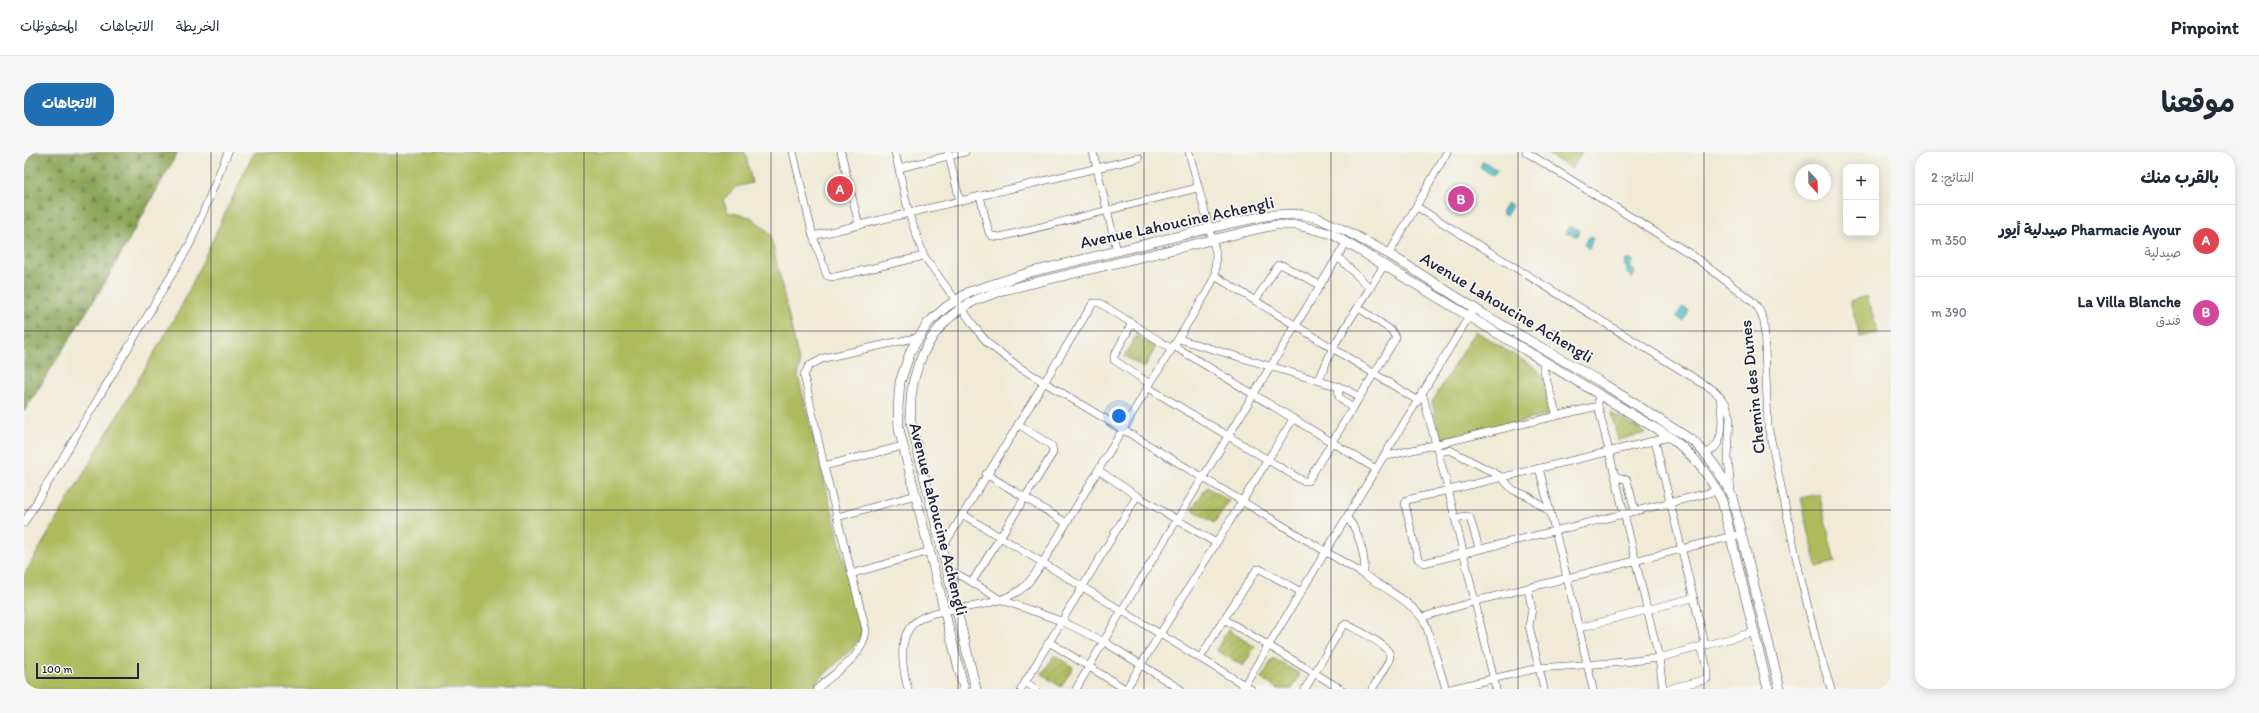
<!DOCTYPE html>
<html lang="ar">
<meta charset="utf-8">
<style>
body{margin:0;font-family:Itim,"Playpen Sans Arabic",sans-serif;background:#f6f6f7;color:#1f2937;direction:rtl}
.controls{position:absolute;right:12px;top:12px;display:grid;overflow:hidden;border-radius:8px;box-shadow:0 2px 10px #0003}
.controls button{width:36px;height:36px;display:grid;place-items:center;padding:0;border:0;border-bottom:1px solid #e0e1e3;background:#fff;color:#1f2937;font:20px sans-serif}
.compass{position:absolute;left:1771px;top:12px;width:36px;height:36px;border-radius:50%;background:#fff;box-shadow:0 2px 10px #0003;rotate:158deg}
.scale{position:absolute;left:12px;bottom:10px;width:103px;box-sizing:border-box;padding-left:4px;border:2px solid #22223b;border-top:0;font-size:11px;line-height:14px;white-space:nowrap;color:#22223b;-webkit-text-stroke:3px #f6f6f2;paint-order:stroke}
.you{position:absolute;left:1095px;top:264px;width:14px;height:14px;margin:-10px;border:3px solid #fff;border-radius:50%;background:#1a73e8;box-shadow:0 0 0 6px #1a73e833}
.badge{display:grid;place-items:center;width:26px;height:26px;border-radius:50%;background:#1f6fb2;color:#fff;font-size:13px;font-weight:700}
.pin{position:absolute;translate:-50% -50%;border:2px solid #fff;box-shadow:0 1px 4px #0006}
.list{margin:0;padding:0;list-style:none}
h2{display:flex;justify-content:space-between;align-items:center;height:52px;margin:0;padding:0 16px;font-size:17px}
h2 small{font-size:13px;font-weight:400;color:#747a83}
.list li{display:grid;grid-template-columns:26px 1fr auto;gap:12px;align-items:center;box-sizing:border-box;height:72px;padding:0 16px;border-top:1px solid #e0e1e3}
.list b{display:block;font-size:15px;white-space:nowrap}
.list p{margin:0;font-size:13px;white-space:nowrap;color:#747a83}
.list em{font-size:13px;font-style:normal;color:#747a83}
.map{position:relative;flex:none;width:1867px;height:537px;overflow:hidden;direction:ltr;border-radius:16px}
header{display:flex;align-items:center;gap:24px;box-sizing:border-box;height:56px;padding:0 20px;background:#fff;border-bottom:1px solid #e0e1e3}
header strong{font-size:19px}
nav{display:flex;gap:22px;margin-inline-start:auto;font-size:14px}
.intro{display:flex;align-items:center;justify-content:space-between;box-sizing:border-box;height:96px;padding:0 24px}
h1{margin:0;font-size:28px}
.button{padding:10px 18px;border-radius:16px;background:#1f6fb2;color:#fff;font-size:14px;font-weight:700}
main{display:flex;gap:24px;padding:0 24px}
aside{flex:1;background:#fff;border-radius:16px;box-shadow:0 2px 10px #0003}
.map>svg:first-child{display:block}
</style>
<header>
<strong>Pinpoint</strong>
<nav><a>الخريطة</a><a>الاتجاهات</a><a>المحفوظات</a></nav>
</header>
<div class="intro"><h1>موقعنا</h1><a class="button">الاتجاهات</a></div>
<main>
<aside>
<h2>بالقرب منك<small>النتائج: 2</small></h2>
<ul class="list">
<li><span class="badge" style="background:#e0444e">A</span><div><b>Pharmacie Ayour صيدلية أيور</b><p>صيدلية</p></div><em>350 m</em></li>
<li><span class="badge" style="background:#d1479c">B</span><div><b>La Villa Blanche</b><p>فندق</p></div><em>390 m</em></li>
</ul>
</aside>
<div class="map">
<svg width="1867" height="537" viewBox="0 0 1867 537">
<defs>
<pattern id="forest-firs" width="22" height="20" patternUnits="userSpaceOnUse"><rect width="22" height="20" fill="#8aa354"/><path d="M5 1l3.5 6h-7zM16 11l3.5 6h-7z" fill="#708447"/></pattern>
<pattern id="garden-furrows" width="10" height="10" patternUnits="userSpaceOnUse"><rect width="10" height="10" fill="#adbb5d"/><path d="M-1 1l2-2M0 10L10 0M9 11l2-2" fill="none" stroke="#95a052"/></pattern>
</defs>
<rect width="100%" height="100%" fill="#f6f6f2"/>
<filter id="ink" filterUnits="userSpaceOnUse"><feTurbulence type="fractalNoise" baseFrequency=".025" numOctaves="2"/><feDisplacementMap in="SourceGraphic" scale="8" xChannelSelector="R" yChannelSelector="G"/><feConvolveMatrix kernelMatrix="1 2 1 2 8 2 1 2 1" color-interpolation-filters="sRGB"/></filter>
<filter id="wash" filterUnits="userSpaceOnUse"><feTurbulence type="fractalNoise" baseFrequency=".012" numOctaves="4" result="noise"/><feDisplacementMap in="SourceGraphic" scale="16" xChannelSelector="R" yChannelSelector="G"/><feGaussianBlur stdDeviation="0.9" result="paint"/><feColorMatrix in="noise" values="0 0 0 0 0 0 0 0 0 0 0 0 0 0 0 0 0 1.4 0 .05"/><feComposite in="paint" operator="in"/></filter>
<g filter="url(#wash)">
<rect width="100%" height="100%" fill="#f0ead6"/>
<g fill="#adbb5d" stroke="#686e4c">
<path d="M 230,0 L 721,0 L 728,31 L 712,35 L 699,48 L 704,60 L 727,65 L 746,81 L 773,200 L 776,213 L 774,224 L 838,479 L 832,493 L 785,537 L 0,537 L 0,423 L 157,155 Z"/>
<path d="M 1520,0 L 1558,0 L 1548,17 Z"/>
<path d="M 1843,144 L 1854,181 L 1836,185 L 1826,149 Z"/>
<path d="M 1451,179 L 1513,217 L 1521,231 L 1527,262 L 1417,290 L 1408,250 Z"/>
<path d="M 1795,342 L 1811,410 L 1793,415 L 1777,346 Z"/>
</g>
<path fill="url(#forest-firs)" stroke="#566248" d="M 0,0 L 154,0 L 83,127 L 0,260 Z"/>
<g fill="url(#garden-furrows)" stroke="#686e4c">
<path d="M 1112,184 L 1132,195 L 1120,216 L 1100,204 Z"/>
<path d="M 1587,261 L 1622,281 L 1594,288 Z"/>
<path d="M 1183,335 L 1205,349 L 1190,371 L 1168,357 Z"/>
<path d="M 1204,478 L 1231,495 L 1219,514 L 1192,498 Z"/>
<path d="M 1030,503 L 1049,515 L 1037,535 L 1018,522 Z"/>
<path d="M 1249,506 L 1276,522 L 1268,537 L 1255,537 L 1237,527 Z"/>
</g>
<g fill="#49b8c1" stroke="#366d7e">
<path d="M 1459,9 L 1473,18 L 1469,24 L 1456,15 Z"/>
<path d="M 1483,51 L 1488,54 L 1482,64 L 1477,61 Z"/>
<path d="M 1545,75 L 1555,77 L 1553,84 L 1541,81 Z"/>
<path d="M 1565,85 L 1569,86 L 1565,98 L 1560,93 Z"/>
<path d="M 1606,107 L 1609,108 L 1606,114 L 1611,120 L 1608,127 L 1607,123 L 1603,122 L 1603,117 L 1600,113 L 1602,108 Z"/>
<path d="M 1658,155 L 1665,158 L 1659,169 L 1652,165 Z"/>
</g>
</g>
<g filter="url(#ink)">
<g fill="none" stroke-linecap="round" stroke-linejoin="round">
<defs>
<g id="minor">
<path d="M 769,0 L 789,84 L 803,124 L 811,125 L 900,104"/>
<path d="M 817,0 L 835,73"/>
<path d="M 871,0 L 885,62 L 900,104 L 956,182 L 966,193 L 995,215 L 1339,422 C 1358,435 1393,452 1402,473 L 1422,537"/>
<path d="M 924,0 L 936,49"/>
<path d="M 1069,0 L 1093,99"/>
<path d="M 1502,0 L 1668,103 L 1728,149 L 1735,157 L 1740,170 L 1744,274 L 1776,423 L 1794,496 L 1807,537"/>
<path d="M 875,16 L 941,0"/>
<path d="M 956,44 L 965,81 L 968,84 L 976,85 L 1173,36"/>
<path d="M 1393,55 L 1691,239 L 1702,252 L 1706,264 L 1704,306 L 1707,340"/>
<path d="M 789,84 L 1115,6"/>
<path d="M 1365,102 L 1423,0"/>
<path d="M 1314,105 L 1346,136 L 1360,113"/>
<path d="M 1191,124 L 1393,248"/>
<path d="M 1231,149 L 1254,113 L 1258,113 L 1296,133"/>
<path d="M 1108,171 L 1090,204 L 1090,208 L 1126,232"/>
<path d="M 1155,187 L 1322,237 L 1335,244"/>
<path d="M 1150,194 L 1352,317"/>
<path d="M 1519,210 L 1520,219 L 1533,264"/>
<path d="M 1295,228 L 1309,195 L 1346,136"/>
<path d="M 1314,234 L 1315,245 L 1328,256"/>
<path d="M 1123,235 L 1279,329 L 1284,329 L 1372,186 L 1368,179 L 1335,156"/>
<path d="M 1398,240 L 1424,337 L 1472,537"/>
<path d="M 1574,242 L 1574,254 L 1635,506 L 1639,537"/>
<path d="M 1646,285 L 1383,348 L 1381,352 L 1394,407 L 1400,411 L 1693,339"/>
<path d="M 1631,289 L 1681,492"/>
<path d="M 1415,300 L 1426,298 L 1476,324 L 1489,338 L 1504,344 L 1526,360"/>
<path d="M 1681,301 C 1703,296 1698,261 1696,245"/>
<path d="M 1359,305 L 1574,254"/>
<path d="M 800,314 L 879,294"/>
<path d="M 1515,316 L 1543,426 L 1569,537"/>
<path d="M 962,322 L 1041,370"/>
<path d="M 1591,324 L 1603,328 L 1611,359"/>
<path d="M 1113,344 L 1192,391"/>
<path d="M 938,362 L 1227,537"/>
<path d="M 813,365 L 892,343"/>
<path d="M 1323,366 C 1333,375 1344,409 1339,422"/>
<path d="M 1432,366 L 1442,364 L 1446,366 L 1455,396"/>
<path d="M 0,371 L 166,92 L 204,0"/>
<path d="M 917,398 L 1069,151 L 1076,151 L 1148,197"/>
<path d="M 923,417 L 948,430 L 975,447 L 1037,469 L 1079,489 L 1156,537"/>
<path d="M 827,422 L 906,399"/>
<path d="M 948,430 L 1029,301 L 1028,294 L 994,272"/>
<path d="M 1504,437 L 1508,457 L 1505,474 L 1520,537"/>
<path d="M 1399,465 L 1452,449 L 1717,382"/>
<path d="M 1200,467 L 1233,417 L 1236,417 L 1277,440"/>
<path d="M 1555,476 L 1668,446"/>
<path d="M 1025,490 L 1101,537"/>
<path d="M 1176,506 L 1200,467 L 1317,537"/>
<path d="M 1001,530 L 1012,537"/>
<path d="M 793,537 C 811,519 840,506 842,478 L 800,314 L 780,223 L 785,214 L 800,206 L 895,185"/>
<path d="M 884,537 C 856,433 941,472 993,440 C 1005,433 1012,420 1019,410 L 1126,232 L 1183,140 L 1191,124 L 1192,101 L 1165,0"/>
<path d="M 997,537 L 1113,344 L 1074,318"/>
<path d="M 1052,537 L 1098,458 L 1322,91"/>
<path d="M 1102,537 L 1269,267"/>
<path d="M 1218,537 L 1447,161"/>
<path d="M 1281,537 L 1318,475 L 1322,472 C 1331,477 1366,493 1366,504 C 1365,514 1353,528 1348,537"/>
<path d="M 1426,537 L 1514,516 L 1601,510 L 1635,506 L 1730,480"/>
<path d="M 1644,537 L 1683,527 L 1683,516 L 1677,494"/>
</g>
<g id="tertiary">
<path d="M 940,537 L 875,277 L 874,255 L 876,230 L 887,198 L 904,171 L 922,155 L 945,140 L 1007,120 L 1208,71 L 1246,63 L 1277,62 L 1294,66 L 1324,80 L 1365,102 L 1461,163 L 1575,229 L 1669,289 C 1686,305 1699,323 1708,345 L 1756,537"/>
<path d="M 952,537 L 887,270 C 883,222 904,172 950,149 C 958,145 968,143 976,139 L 1233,77 L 1251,73 L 1273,73 L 1308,82 L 1646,285 C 1670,304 1685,322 1698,349 L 1744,537"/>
</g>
</defs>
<use href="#minor" stroke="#414052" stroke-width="8"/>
<use href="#tertiary" stroke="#414052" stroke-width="10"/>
<use href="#minor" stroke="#fff" stroke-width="7"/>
<use href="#tertiary" stroke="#fff" stroke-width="9"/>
</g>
</g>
<path fill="none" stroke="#22223b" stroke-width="1" stroke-opacity="0.55" d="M 187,0 L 187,537M 373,0 L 373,537M 560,0 L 560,537M 747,0 L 747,537M 934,0 L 934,537M 1120,0 L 1120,537M 1307,0 L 1307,537M 1494,0 L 1494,537M 1680,0 L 1680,537M 0,179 L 1867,179M 0,358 L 1867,358"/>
<g text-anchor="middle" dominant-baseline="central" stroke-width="3.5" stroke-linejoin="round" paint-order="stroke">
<g font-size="17" fill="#22223b" stroke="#f6f6f2">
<text transform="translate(1153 70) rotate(-12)">Avenue Lahoucine Achengli</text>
<text transform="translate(1483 155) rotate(31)">Avenue Lahoucine Achengli</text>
<text transform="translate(1728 235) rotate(-96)">Chemin des Dunes</text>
<text transform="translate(915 367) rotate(76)">Avenue Lahoucine Achengli</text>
</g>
</g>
</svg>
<div class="controls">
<button>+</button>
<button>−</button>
</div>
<svg class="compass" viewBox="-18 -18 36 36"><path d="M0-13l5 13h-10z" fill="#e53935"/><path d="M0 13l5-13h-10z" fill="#747a83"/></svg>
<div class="scale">100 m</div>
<div class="you"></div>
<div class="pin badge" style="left:816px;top:37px;background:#e0444e">A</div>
<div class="pin badge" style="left:1437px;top:47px;background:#d1479c">B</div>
</div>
</main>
